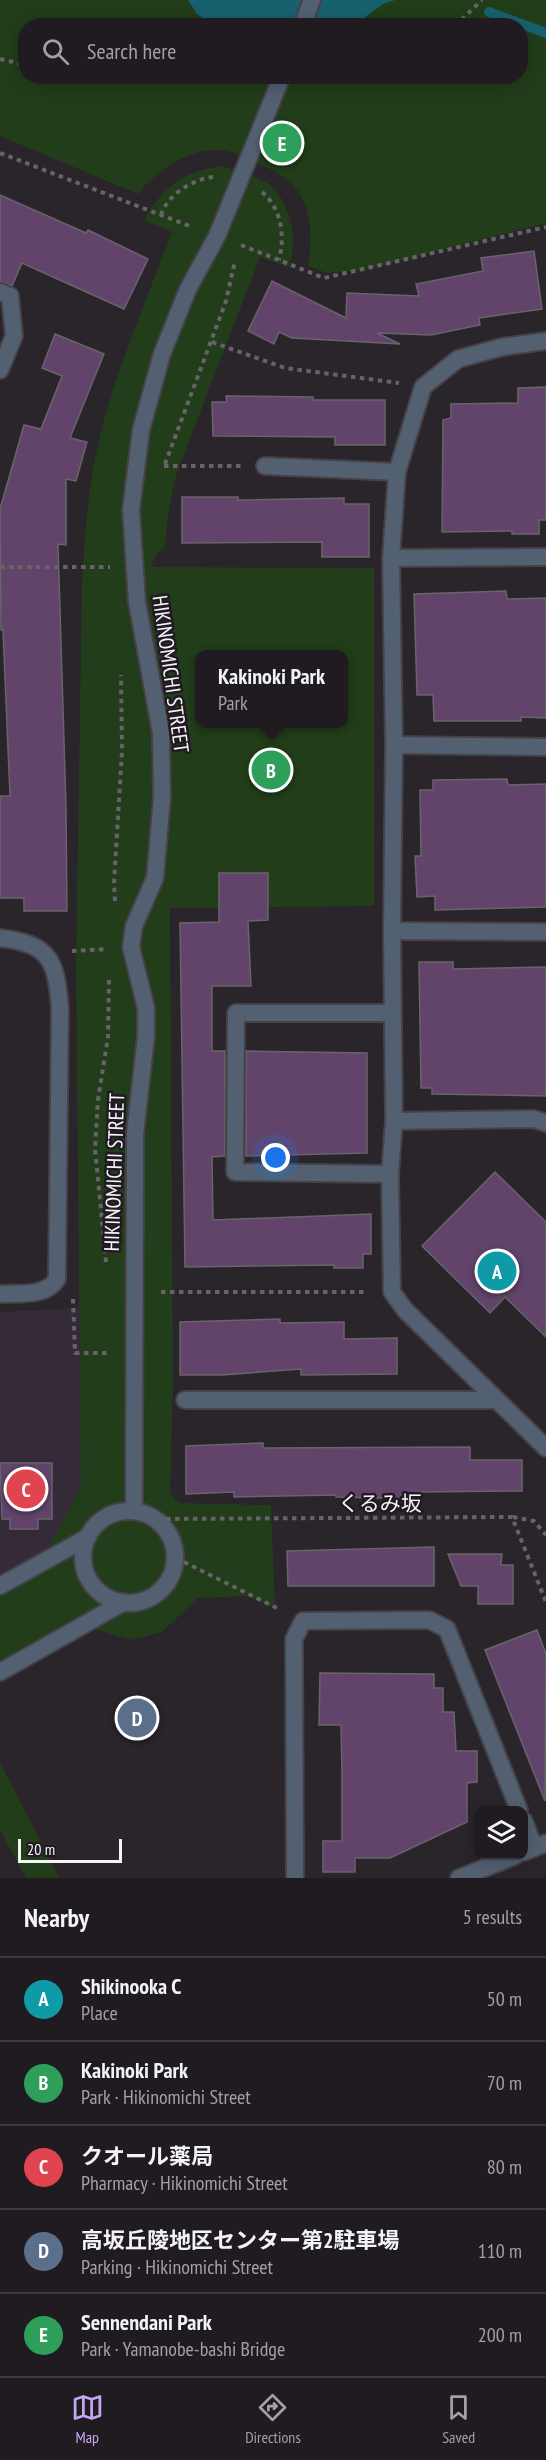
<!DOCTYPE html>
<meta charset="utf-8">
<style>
body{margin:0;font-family:"PT Sans Narrow","Noto Sans JP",sans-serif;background:#2d282d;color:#f1f3f6}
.controls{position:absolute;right:18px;bottom:18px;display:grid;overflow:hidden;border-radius:12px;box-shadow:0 3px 15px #0003}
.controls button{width:54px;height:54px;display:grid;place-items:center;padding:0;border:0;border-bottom:2px solid #3d393e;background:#201b20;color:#f1f3f6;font:30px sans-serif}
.scale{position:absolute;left:18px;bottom:15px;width:104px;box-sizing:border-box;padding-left:6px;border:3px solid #f7f3f8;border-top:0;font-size:16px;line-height:21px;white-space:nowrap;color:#f7f3f8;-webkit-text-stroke:4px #201a22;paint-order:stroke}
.you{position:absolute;left:276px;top:1158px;width:21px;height:21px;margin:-15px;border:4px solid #fff;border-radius:50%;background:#1a73e8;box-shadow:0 0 0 9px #1a73e833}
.badge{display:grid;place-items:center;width:39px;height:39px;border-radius:50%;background:#c5a7f1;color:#fff;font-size:20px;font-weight:700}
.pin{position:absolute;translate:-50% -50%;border:3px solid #fff;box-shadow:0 2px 6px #0006}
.popup{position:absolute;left:195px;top:650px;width:153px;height:78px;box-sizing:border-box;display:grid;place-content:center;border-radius:12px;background:#201b20;filter:drop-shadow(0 2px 4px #0005);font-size:20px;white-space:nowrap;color:#a2a1a5}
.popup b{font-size:22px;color:#f1f3f6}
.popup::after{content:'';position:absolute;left:50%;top:100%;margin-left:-12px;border:12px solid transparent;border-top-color:#201b20}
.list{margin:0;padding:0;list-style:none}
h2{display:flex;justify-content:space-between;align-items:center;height:78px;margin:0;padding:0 24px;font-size:26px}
h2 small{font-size:20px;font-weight:400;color:#a2a1a5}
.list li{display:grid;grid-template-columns:39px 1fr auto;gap:18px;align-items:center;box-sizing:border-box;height:84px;padding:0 24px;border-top:2px solid #3d393e}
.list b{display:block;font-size:22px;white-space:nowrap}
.list p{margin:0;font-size:20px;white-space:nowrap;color:#a2a1a5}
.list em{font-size:20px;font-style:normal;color:#a2a1a5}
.icon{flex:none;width:33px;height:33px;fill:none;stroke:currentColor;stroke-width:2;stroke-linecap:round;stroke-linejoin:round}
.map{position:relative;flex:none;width:546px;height:1878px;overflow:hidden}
.search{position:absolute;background:#201b20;box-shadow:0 3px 15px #0003;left:18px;right:18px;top:18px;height:66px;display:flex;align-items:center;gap:15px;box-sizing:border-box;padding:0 21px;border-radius:24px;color:#a2a1a5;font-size:22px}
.sheet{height:498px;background:#201b20}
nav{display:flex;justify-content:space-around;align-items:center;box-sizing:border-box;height:84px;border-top:2px solid #3d393e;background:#201b20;font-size:16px;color:#a2a1a5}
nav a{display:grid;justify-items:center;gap:3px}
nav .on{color:#c5a7f1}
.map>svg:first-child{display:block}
</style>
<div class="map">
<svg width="546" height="1878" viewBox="0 0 546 1878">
<rect width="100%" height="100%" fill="#2a242b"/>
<path fill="#352b38" d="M 82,1308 L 81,1489 L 48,1549 L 0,1577 L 0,1312 Z"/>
<g fill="#223d1a" fill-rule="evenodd">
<path d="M 0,0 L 546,0 L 546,223 L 365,270 L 327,273 L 308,266 C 312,243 313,211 297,190 C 287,177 271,169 256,163 C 246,159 235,152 226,151 C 192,145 157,170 138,194 L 0,136 ZM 26,26 L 520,26 L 520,76 L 26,76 Z"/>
<path d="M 222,166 C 236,171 258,176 270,185 C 290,201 300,245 288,267 L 260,257 L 176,475 L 169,508 L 165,546 L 156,555 L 151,567 L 374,568 L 374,906 L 170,908 L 173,1385 L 170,1493 L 179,1503 L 271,1505 L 275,1609 L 248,1596 L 198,1598 L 162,1632 L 131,1640 L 91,1628 L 0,1680 L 0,1577 L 47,1549 L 81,1488 L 76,966 L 82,582 C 85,539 87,495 96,454 C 112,378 145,304 172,232 L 144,220 C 164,186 183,171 222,166 ZM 199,654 L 343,654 L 343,724 L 199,724 Z"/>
<path d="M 0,1762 L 59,1878 L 26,1878 L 0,1830 Z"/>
</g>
<path fill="#17616e" d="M 188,0 L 395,0 L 383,4 L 353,26 L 213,25 L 197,14 Z"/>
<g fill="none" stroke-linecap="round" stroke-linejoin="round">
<path stroke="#17616e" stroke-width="10" d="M 489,12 L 546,33"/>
</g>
<g fill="#62446b" stroke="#69636b" stroke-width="1.5">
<path d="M 0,195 L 86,233 L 88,230 L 148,259 L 124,309 L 22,263 L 12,286 L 0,282 Z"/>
<path d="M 534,251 L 542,309 L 479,318 L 480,325 L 431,335 L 377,333 L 400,344 L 292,338 L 279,332 L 274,344 L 248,331 L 272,281 L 346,318 L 347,293 L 419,296 L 416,284 L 483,271 L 481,258 Z"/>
<path d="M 55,334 L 104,354 L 70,438 L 87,442 L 76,481 L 66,479 L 66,545 L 58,544 L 66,807 L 67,911 L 24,911 L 24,898 L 0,898 L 0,796 L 10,796 L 3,630 L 1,630 L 0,509 L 24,425 L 41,429 L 62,376 L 42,368 Z"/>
<path d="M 546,387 L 546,520 L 539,520 L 539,534 L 512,534 L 512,531 L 442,532 L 443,420 L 451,418 L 451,404 L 518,403 L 518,388 Z"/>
<path d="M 226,396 L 313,397 L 313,400 L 385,400 L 385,445 L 335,445 L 335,437 L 213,436 L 212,402 L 227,402 Z"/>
<path d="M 182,497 L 238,497 L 238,500 L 344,498 L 344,504 L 369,504 L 369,557 L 322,557 L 322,542 L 182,543 Z"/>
<path d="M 506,591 L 507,599 L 546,598 L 546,718 L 521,717 L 521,721 L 434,721 L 433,695 L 417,695 L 414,594 Z"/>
<path d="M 507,779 L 508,785 L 546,784 L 546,907 L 435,910 L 435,896 L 417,897 L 415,856 L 421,856 L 420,790 L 433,790 L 433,780 Z"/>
<path d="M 219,873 L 268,873 L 268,920 L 248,921 L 251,986 L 212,986 L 212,1051 L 225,1051 L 225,1156 L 212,1157 L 213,1220 L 371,1214 L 371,1254 L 363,1254 L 363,1268 L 334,1268 L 334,1265 L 185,1267 L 180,923 L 219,922 Z"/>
<path d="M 419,962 L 453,962 L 453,969 L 546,967 L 546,1096 L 432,1094 L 432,1088 L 421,1088 Z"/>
<path d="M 246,1051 L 367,1053 L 367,1153 L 246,1156 Z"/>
<path d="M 495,1172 L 546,1222 L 546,1337 L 505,1297 L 490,1313 L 422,1246 Z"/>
<path d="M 280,1319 L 280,1323 L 344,1322 L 344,1339 L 397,1338 L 397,1374 L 301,1375 L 301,1369 L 222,1375 L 180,1375 L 180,1322 Z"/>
<path d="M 263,1443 L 263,1448 L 470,1447 L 470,1460 L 522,1460 L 522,1491 L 420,1492 L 421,1499 L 336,1497 L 336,1495 L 234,1497 L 234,1492 L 186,1494 L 186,1446 Z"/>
<path d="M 0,1463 L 52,1463 L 52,1519 L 38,1519 L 38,1529 L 10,1529 L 10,1519 L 2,1519 Z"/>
<path d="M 434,1547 L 434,1586 L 288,1586 L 287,1551 Z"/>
<path d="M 448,1554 L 502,1554 L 501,1565 L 513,1565 L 513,1604 L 478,1604 L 478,1586 L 461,1586 Z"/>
<path d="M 537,1630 L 546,1654 L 545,1801 L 485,1650 Z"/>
<path d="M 320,1673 L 434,1674 L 434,1688 L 443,1688 L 443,1712 L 454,1712 L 456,1751 L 477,1751 L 477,1782 L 467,1783 L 467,1822 L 390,1858 L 355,1858 L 355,1872 L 323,1872 L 323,1841 L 342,1841 L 342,1774 L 341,1725 L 319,1725 Z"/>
</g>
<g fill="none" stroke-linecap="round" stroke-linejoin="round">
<defs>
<g id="pedestrian">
<path d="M 302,26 L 312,0"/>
<path d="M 134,1510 L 135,1134 L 146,1036 L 146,1008 L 131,947 L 134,926 L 155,878 L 162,798 L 161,733 L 137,602 L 131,510 L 141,430 L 162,354 L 188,289 L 217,236 L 282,76"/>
<circle cx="129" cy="1557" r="46"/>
<path d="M 0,1586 L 88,1537"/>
<path d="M 0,1672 L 124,1602"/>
</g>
<g id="minor">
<path d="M 0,292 L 10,296 L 14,336 L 0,370"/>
<path d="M 546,341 L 502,347 L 458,359 L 423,387 L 397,472 L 391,558 L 394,745 L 392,931 L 394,1121 L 390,1174 L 392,1292 L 405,1310 L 546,1448"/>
<path d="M 265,466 L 397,472"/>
<path d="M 391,558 L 546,557"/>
<path d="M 394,745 L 546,747"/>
<path d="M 392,931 L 546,932"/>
<path d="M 0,938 C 51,944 56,961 60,1008 L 57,1279 C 46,1297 20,1293 0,1294"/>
<path d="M 394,1121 L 534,1119 L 546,1123"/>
<path d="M 390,1174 L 235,1172 L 236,1013 L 392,1013"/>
<path d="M 185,1400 L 494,1400"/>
<path d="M 524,1821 L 534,1848"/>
<path d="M 295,1878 L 294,1639 L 303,1621 L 429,1620 L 447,1629 L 519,1810"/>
</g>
<g id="tertiary">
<path d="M 524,1852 L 546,1843"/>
<path d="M 459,1878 L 515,1856"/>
</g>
</defs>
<use href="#pedestrian" stroke="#474148" stroke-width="20"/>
<use href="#minor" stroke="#474148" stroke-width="20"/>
<use href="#tertiary" stroke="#474148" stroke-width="20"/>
<g stroke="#686269" stroke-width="4" stroke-dasharray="4.5 4.5" stroke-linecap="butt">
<path d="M 455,26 L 482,0"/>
<path d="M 0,59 L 26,65"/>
<path d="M 320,76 L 325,76"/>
<path d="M 0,153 L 192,227"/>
<path d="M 262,192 C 282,209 285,236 279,260"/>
<path d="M 161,215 C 167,195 193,179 213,177"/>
<path d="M 241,245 L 324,278 L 546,227"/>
<path d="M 212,342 L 285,368 L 399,383"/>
<path d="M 165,464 L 226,301 L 235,261"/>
<path d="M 164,466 L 241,466"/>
<path d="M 0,567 L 110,567"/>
<path d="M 115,901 L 114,883 L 122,751 L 121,675"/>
<path d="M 72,951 L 106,949"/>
<path d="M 106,1262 L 95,1149 L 98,1100 L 108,1037 L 109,977"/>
<path d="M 161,1292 L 367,1292"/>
<path d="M 73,1299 L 75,1353 L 108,1353"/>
<path d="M 513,1517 L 534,1521 L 546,1535"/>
<path d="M 157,1519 L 512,1517 L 546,1602"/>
<path d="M 176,1558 L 281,1610"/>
</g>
<use href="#pedestrian" stroke="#526071" stroke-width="16"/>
<use href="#minor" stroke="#526071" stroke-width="16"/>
<use href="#tertiary" stroke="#526071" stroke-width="16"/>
</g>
<g text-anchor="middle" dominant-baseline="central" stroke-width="5" stroke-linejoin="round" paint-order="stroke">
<g font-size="21" fill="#f7f3f8" stroke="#201a22">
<text transform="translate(171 674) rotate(82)">HIKINOMICHI STREET</text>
<text transform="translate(114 1172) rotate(-88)">HIKINOMICHI STREET</text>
<text x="380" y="1503">くるみ坂</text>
</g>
</g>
</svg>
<div class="controls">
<button><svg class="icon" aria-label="layers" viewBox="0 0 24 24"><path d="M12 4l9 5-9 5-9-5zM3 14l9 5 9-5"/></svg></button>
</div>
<div class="scale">20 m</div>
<div class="you"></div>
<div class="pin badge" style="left:497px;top:1271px;background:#0f9aa8">A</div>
<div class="pin badge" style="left:271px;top:770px;background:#2e9e5b">B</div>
<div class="popup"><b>Kakinoki Park</b>Park</div>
<div class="pin badge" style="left:26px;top:1489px;background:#e0444e">C</div>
<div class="pin badge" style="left:137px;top:1718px;background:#5c6f8a">D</div>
<div class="pin badge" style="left:282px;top:143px;background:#2e9e5b">E</div>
<div class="search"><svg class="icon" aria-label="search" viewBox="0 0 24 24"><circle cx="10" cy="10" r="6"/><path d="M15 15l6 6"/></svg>Search here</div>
</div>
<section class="sheet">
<h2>Nearby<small>5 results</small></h2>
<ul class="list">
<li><span class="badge" style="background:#0f9aa8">A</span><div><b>Shikinooka C</b><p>Place</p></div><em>50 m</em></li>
<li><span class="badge" style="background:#2e9e5b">B</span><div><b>Kakinoki Park</b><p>Park · Hikinomichi Street</p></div><em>70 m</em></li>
<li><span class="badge" style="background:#e0444e">C</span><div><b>クオール薬局</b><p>Pharmacy · Hikinomichi Street</p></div><em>80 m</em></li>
<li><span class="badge" style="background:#5c6f8a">D</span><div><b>高坂丘陵地区センター第2駐車場</b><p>Parking · Hikinomichi Street</p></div><em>110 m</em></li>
<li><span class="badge" style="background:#2e9e5b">E</span><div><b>Sennendani Park</b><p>Park · Yamanobe-bashi Bridge</p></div><em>200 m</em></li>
</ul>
</section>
<nav>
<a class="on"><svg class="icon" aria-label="map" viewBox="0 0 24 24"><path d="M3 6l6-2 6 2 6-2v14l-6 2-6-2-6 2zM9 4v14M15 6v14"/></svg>Map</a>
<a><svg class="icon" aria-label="directions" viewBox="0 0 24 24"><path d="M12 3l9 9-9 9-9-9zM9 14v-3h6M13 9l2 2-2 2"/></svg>Directions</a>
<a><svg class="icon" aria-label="saved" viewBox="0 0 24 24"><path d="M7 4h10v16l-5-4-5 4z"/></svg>Saved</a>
</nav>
